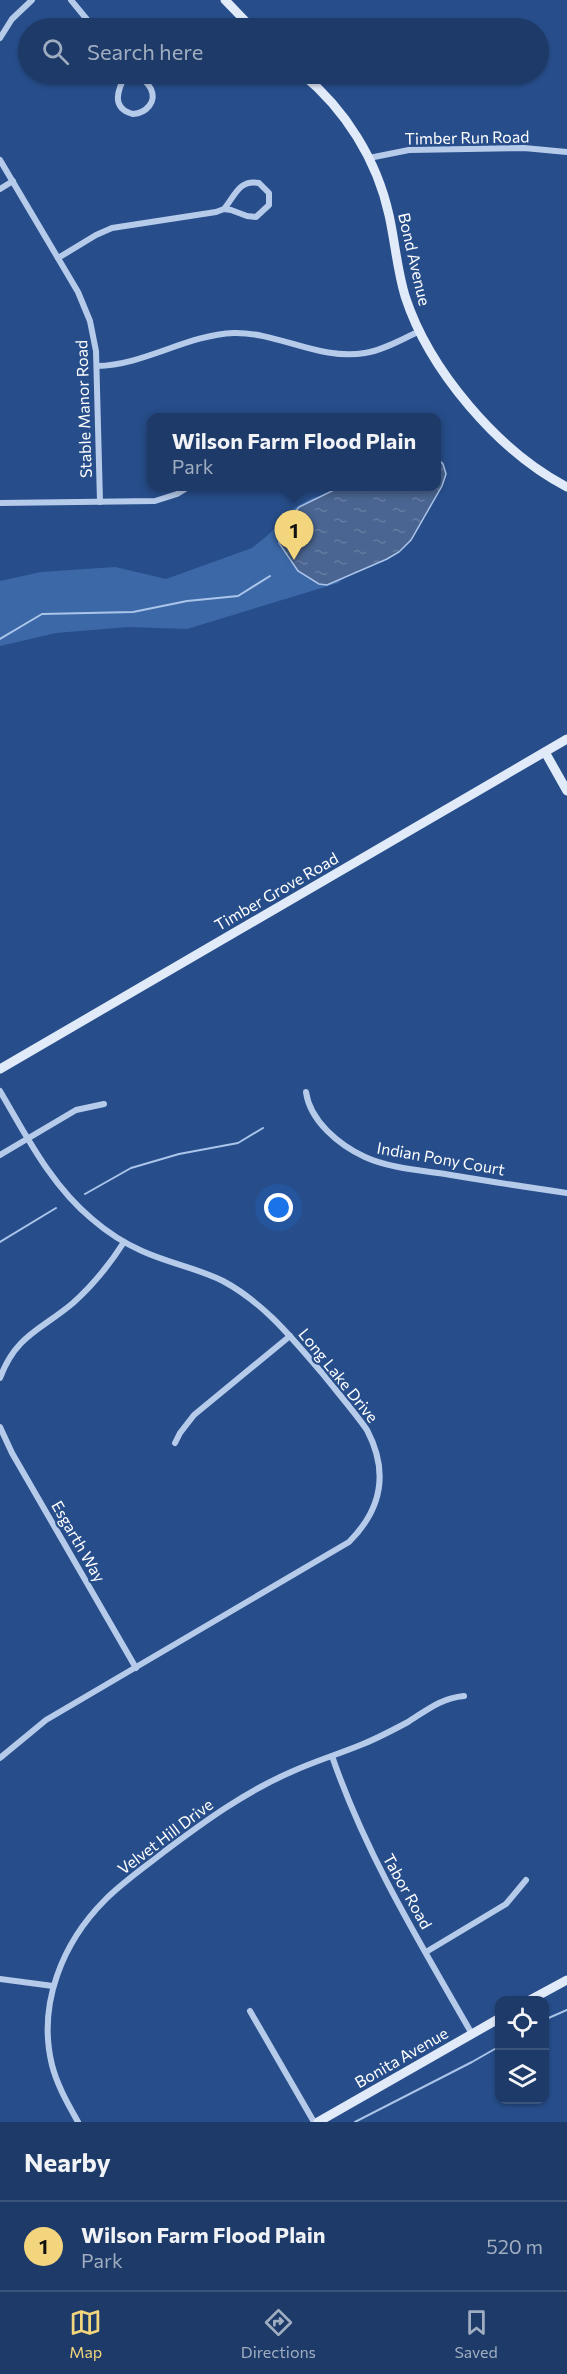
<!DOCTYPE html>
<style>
body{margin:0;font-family:Commissioner,sans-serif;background:#2a4571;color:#f1f3f6}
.controls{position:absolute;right:18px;bottom:18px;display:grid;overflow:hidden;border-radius:12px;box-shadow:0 2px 4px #0004}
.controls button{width:54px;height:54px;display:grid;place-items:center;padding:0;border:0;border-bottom:2px solid #3b547c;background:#1d3a68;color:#f1f3f6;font:30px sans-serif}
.you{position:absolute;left:279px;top:1208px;width:21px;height:21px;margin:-15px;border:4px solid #fff;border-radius:50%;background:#1a73e8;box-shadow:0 0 0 9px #1a73e833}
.badge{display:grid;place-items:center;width:39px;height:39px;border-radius:50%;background:#f2d57c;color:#111;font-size:20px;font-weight:700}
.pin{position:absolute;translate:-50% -50px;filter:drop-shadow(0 2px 3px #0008)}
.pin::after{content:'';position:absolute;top:32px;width:21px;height:18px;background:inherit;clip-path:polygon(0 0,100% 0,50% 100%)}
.popup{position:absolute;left:147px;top:413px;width:294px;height:78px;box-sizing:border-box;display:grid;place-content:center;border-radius:12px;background:#1d3a68;filter:drop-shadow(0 2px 4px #0005);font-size:20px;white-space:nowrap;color:#a0adc0}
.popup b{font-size:22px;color:#f1f3f6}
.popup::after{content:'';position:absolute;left:50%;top:100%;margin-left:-12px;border:12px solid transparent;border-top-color:#1d3a68}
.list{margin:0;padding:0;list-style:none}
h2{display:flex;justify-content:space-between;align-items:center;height:78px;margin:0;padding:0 24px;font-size:26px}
h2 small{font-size:20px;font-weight:400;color:#a0adc0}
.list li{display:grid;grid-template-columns:39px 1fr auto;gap:18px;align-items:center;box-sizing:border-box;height:90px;padding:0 24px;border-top:2px solid #3b547c}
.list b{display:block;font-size:22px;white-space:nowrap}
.list p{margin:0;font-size:20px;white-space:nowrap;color:#a0adc0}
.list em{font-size:20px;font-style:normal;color:#a0adc0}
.icon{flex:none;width:33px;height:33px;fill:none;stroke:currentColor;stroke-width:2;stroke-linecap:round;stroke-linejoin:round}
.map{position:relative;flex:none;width:567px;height:2122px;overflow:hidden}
.search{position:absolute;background:#1d3a68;box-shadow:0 2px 4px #0004;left:18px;right:18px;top:18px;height:66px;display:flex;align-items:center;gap:15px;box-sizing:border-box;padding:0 21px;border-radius:33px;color:#a0adc0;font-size:22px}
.sheet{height:168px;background:#1d3a68}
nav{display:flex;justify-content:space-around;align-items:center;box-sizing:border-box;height:84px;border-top:2px solid #3b547c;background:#1d3a68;font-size:16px;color:#a0adc0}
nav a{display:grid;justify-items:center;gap:3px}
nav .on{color:#f2d57c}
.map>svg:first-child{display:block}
</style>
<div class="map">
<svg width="567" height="2122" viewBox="0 0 567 2122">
<defs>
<pattern id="water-ripples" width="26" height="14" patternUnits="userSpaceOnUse" patternTransform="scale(1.5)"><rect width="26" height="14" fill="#4a6591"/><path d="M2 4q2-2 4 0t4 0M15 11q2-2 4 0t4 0" fill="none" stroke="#657ca2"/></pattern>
</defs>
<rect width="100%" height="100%" fill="#274e8b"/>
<path fill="#3c68a8" d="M 333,493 L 377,553 L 338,583 L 187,629 L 128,627 L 56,633 L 0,646 L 0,581 L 41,572 L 115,567 L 166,579 L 252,548 L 268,535 L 294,508 L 312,498 Z"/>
<path fill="url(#water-ripples)" stroke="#abc5ea" stroke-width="1.5" d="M 437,458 L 443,464 L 446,474 L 442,486 L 411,540 L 399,552 L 387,559 L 327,585 L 319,584 L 298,571 L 279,543 L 279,533 L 287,521 L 299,507 L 340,487 L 436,486 Z"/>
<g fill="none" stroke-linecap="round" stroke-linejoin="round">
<g stroke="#abc5ea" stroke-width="2">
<path d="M 0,639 L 42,614 L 133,612 L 187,601 L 238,596 L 270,576"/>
<path d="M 85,1194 L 131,1168 L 179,1154 L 238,1143 L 263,1128"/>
<path d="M 0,1242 L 56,1208"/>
<path d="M 544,2020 L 567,2010"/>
<path d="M 355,2122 L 472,2062 L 500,2046"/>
</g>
<g stroke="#b6cbea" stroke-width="6">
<path d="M 71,0 L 94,28"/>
<path d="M 0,38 L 12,19 L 32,0"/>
<path d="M 126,74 C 118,89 110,108 133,114 C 146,113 157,102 151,89 C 148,83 142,78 137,74"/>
<path d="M 369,158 L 409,150 L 524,148 L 567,152"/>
<path d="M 0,160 L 78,292 L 90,321 L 96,351 L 100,502"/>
<path d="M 0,189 L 13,181"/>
<path d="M 58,258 L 96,235 L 112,228 L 216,212 L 224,209 L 231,210 L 247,216 L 256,217 L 269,205 L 269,193 L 259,183 C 239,179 235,196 224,209"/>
<path d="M 97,366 C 145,365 186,335 234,333 C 278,332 320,361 365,353 C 384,350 402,339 420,331"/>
<path d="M 0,503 L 155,501 L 177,494 L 190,486"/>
<path d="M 0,1091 C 27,1137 51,1185 92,1219 C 107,1232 124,1243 142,1251 C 168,1263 197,1268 223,1281 C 264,1303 292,1338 322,1373 C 337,1392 353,1410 367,1430 C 389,1472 382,1509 349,1542 L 46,1720 L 0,1758"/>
<path d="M 306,1092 C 310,1121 339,1145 365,1157 C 389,1168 419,1170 445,1174 C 486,1181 526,1187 567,1193"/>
<path d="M 0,1155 L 76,1110 L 104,1104"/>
<path d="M 0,1378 C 16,1335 41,1330 73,1303 C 93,1285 110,1264 124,1242"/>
<path d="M 0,1427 L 12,1453 L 136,1668"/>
<path d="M 175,1443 L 180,1433 L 194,1415 L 290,1336"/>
<path d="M 332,1756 C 366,1855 420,1943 472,2034"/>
<path d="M 426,1952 L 506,1904 L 526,1880"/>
<path d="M 0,1979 L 53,1986"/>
<path d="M 250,2011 L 314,2122"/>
<path d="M 78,2122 C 68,2104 57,2085 52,2065 C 37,2004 63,1942 105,1900 C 123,1882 145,1867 165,1851 C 205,1821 245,1792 291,1772 C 315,1761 339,1754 363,1744 C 378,1738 393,1730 408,1722 C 427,1710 441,1698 464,1696"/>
</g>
<g stroke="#e0eaf8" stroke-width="9">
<path d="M 225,0 L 252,28"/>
<path d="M 302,74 C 345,109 377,160 389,215 C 395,242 397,269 405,296 C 429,370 498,451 567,487"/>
<path d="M 545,752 L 567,791"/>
<path d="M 0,1069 L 567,739"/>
<path d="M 530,2000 L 567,1980"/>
<path d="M 318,2122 L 500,2018"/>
</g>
</g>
<g text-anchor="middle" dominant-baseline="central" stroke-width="4.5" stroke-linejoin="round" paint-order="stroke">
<g font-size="16" fill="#fff" stroke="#274e8b">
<text transform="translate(467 137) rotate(-1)">Timber Run Road</text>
<text transform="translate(415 259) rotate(77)">Bond Avenue</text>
<text transform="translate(83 409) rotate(-92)">Stable Manor Road</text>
<text transform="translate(276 891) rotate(-30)">Timber Grove Road</text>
<text transform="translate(441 1158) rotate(10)">Indian Pony Court</text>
<text transform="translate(339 1375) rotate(51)">Long Lake Drive</text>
<text transform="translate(79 1541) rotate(60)">Esgarth Way</text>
<text transform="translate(165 1836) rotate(-37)">Velvet Hill Drive</text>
<text transform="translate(408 1891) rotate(61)">Tabor Road</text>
<text transform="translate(401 2057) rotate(-30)">Bonita Avenue</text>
</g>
</g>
</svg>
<div class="controls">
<button><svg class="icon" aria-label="locate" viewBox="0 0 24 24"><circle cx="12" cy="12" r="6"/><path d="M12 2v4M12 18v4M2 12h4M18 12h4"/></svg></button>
<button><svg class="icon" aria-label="layers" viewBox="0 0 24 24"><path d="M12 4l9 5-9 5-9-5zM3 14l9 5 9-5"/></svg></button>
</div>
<div class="you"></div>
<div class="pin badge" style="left:294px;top:560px">1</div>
<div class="popup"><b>Wilson Farm Flood Plain</b>Park</div>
<div class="search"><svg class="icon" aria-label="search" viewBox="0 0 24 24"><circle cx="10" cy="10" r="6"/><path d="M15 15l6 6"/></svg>Search here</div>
</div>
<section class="sheet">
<h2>Nearby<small></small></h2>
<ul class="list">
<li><span class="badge">1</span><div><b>Wilson Farm Flood Plain</b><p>Park</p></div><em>520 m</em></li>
</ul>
</section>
<nav>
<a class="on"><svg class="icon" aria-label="map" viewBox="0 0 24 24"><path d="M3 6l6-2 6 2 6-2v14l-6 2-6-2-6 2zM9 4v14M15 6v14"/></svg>Map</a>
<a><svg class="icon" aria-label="directions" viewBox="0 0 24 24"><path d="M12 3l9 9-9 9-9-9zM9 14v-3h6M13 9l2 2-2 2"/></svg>Directions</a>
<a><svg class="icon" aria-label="saved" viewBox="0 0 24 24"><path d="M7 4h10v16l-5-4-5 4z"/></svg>Saved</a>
</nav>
